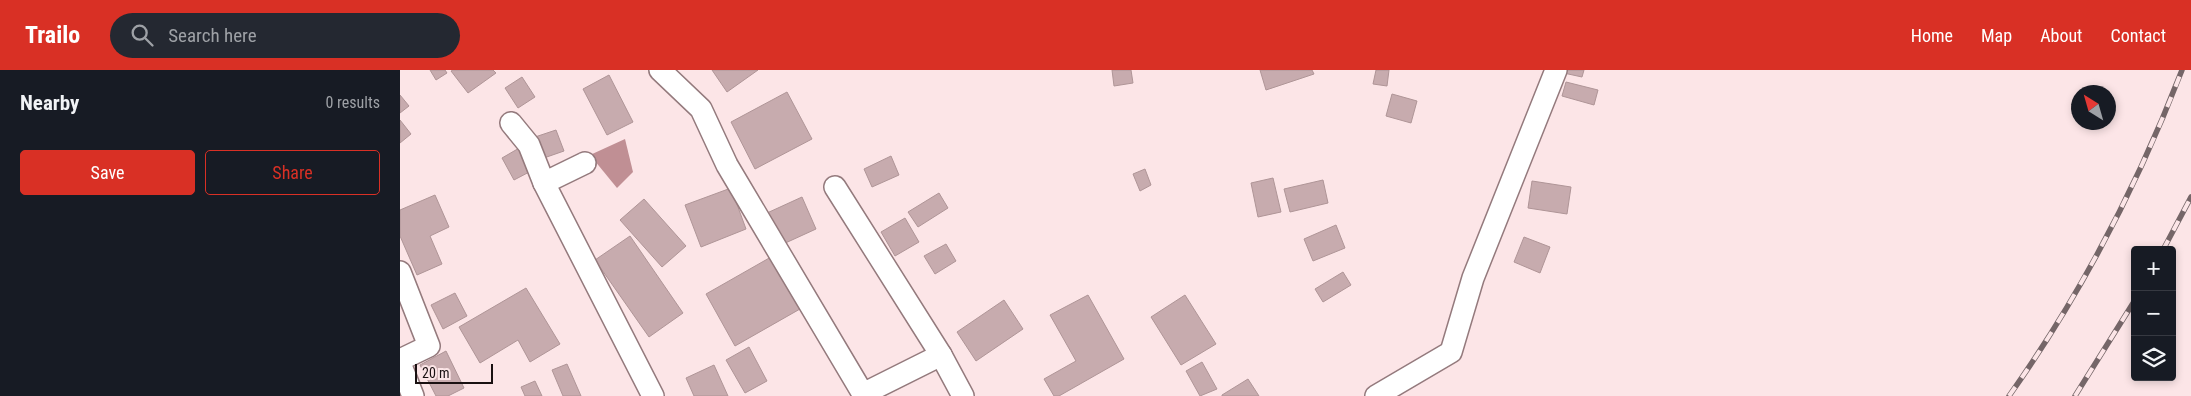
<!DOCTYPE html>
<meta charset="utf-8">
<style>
body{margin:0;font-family:"Roboto Condensed",sans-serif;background:#242831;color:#f1f3f6}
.controls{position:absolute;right:15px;bottom:15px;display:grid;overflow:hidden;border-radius:5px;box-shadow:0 2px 8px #0003}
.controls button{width:45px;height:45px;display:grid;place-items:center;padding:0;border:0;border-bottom:1px solid #363941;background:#171b24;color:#f1f3f6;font:25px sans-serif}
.compass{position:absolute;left:1671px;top:15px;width:45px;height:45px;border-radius:50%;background:#171b24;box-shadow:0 2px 8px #0003;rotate:323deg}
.scale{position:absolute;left:15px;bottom:12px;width:78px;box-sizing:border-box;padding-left:5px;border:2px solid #1a1112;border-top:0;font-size:14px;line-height:18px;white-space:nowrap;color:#1a1112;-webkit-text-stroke:4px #fce5e7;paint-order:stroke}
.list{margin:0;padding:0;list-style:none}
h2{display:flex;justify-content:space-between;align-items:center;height:65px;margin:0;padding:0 20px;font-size:21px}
h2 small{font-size:16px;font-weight:400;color:#9ea1a6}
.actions{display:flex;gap:10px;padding:15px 20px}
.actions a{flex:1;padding:11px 0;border:1px solid #d93025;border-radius:5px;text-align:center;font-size:18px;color:#d93025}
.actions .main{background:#d93025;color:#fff}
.icon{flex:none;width:28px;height:28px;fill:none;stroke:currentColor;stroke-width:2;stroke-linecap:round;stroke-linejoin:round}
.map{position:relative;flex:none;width:1791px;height:326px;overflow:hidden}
header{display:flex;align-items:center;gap:30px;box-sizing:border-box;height:70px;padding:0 25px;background:#d93025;color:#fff}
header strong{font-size:24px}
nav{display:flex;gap:28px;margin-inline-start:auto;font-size:18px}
.search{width:350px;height:45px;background:#242831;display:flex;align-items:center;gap:12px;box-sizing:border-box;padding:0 18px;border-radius:28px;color:#9ea1a6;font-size:19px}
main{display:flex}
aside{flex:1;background:#171b24}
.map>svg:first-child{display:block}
</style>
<header>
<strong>Trailo</strong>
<div class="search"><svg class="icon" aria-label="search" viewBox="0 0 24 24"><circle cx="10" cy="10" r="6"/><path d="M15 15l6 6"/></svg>Search here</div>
<nav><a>Home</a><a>Map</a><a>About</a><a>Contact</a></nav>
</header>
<main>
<aside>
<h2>Nearby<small>0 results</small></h2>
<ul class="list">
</ul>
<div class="actions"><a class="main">Save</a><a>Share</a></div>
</aside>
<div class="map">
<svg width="1791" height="326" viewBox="0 0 1791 326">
<rect width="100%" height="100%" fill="#fce5e7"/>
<path fill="#c08f94" d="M 225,69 L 233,102 L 217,118 L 190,85 Z"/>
<g fill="#c7abae" stroke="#af9597">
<path d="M 30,0 L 45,0 L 47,3 L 36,10 Z"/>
<path d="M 53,0 L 93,0 L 96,3 L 68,23 L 51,1 Z"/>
<path d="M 312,0 L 358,0 L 327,22 Z"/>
<path d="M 712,0 L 731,0 L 733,13 L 714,16 Z"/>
<path d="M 860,0 L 912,0 L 914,4 L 866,20 Z"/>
<path d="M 976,0 L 989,0 L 987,16 L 973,14 Z"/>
<path d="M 1160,0 L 1184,0 L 1182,7 L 1159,2 Z"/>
<path d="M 209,5 L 233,52 L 207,65 L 183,19 Z"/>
<path d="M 122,7 L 135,27 L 118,38 L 105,18 Z"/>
<path d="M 1166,12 L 1198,20 L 1194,35 L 1162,26 Z"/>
<path d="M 387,22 L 412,69 L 355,99 L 331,52 Z"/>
<path d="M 992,24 L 1017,31 L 1011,53 L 986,46 Z"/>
<path d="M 0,25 L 9,36 L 0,43 Z"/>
<path d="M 0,50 L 11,64 L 0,73 Z"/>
<path d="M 156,60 L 164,81 L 141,89 L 135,67 Z"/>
<path d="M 121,77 L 133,100 L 114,110 L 102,88 Z"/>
<path d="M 491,86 L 499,105 L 472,117 L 464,99 Z"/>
<path d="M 745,99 L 751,115 L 740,121 L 733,104 Z"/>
<path d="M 873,108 L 881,142 L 858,147 L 851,113 Z"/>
<path d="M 923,110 L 928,133 L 890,142 L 884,119 Z"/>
<path d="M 1132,111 L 1171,117 L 1167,144 L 1128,138 Z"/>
<path d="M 331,118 L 346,159 L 301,177 L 285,135 Z"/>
<path d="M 539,123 L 548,138 L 518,157 L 508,142 Z"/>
<path d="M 35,125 L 49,157 L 30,166 L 42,194 L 17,205 L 0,166 L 0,140 Z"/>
<path d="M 402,127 L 416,159 L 381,175 L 367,143 Z"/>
<path d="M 244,129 L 286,176 L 262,197 L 220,150 Z"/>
<path d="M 505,148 L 519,172 L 495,186 L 481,162 Z"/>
<path d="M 936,155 L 945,178 L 913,191 L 904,169 Z"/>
<path d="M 230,166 L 283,243 L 249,267 L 195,190 Z"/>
<path d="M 1124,167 L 1150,177 L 1140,203 L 1114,192 Z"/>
<path d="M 546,174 L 556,191 L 535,204 L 524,186 Z"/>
<path d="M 371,187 L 400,239 L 335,276 L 306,224 Z"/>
<path d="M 943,202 L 951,215 L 923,232 L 915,219 Z"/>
<path d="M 126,218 L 160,274 L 130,292 L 118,270 L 80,293 L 59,257 Z"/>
<path d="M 55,223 L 67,246 L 43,259 L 31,235 Z"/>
<path d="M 688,225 L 724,289 L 659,326 L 654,326 L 644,309 L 676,291 L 650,245 Z"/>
<path d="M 785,225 L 816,274 L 781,295 L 751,247 Z"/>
<path d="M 604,230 L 623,259 L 576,291 L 557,262 Z"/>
<path d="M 349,277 L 367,311 L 345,323 L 326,290 Z"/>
<path d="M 46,281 L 64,318 L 48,326 L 36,326 L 20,295 Z"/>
<path d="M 802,292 L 817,319 L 800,326 L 786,301 Z"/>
<path d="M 167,294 L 181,326 L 163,326 L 152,300 Z"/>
<path d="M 314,295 L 328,326 L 294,326 L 286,308 Z"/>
<path d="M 848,309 L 859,326 L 822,326 L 822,325 Z"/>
<path d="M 135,311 L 142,326 L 125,326 L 121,317 Z"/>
</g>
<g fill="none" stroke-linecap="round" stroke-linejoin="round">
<defs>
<g id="street">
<path d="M 260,0 L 301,39 L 327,95 L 463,324 L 541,285"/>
<path d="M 111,53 L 129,75 L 144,113 L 253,326"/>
<path d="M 144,113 L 185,93"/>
<path d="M 435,117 L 541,285 L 563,326"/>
<path d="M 0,202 L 29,276 L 0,290"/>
<path d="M 0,293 L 13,326"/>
<path d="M 976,326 L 1051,282 L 1073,208 L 1156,0"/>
</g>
</defs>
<use href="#street" stroke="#947a7d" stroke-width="24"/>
<use href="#street" stroke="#fff" stroke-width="21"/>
<defs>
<g id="rail">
<path d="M 1763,180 L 1791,127"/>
<path d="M 1609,326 C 1680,226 1738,114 1782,0"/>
<path d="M 1675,326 L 1735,230"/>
</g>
</defs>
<use href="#rail" stroke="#756668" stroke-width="5.5"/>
<use href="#rail" stroke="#fce5e7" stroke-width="4" stroke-dasharray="11" stroke-linecap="butt"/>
</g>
</svg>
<div class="controls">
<button>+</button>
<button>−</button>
<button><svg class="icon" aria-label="layers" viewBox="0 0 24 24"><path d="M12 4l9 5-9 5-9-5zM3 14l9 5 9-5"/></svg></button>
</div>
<svg class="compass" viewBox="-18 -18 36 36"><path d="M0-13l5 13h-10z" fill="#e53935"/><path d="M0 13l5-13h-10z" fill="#9ea1a6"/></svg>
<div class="scale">20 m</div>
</div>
</main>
